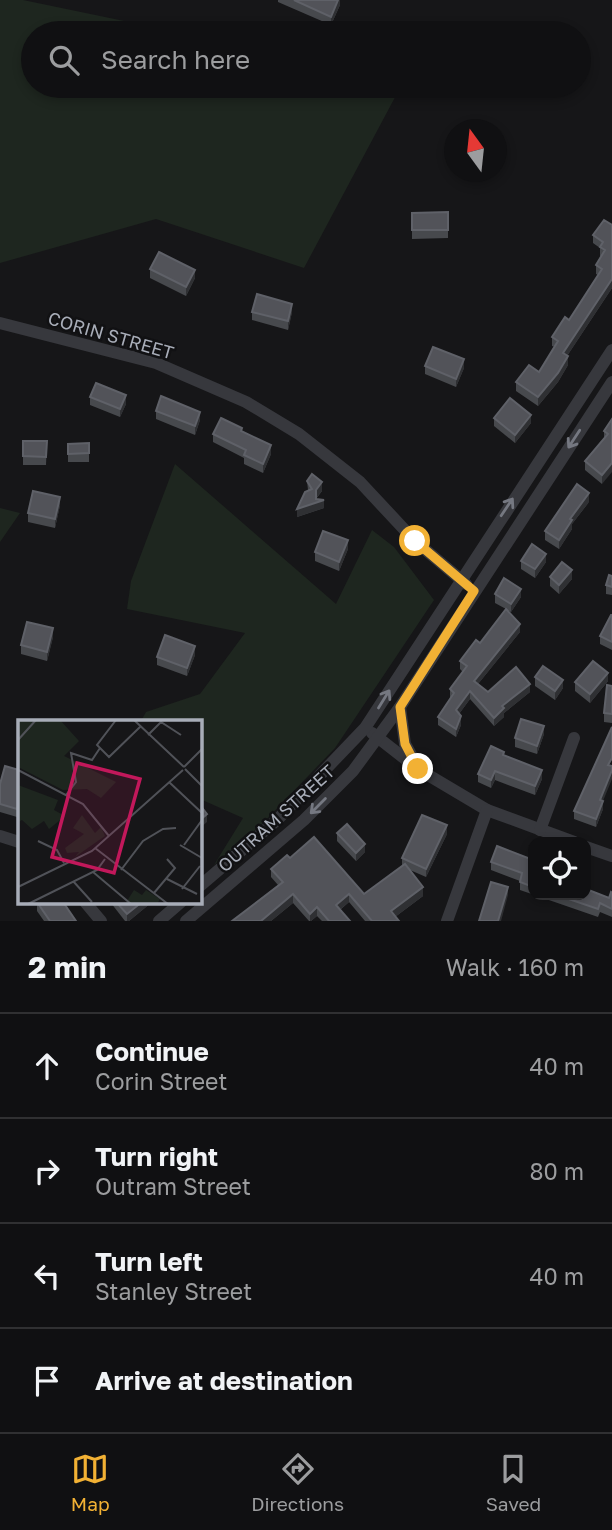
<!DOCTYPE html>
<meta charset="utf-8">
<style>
body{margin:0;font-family:"Golos Text",sans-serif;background:#1e1e20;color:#f1f3f6}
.controls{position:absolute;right:21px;bottom:21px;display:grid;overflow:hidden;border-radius:14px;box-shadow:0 4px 10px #0003}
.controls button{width:63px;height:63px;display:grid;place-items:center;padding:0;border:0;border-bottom:2px solid #303032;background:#101012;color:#f1f3f6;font:35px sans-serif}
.compass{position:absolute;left:444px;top:119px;width:63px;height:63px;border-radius:50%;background:#101012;box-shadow:0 4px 10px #0003;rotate:345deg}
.stop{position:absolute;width:21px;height:21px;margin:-16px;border:5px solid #f2b134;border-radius:50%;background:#fff}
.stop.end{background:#f2b134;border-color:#fff;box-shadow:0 2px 7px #0008}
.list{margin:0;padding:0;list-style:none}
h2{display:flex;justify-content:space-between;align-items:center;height:91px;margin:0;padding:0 28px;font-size:30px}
h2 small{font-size:23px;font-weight:400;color:#9c9d9f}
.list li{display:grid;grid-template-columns:46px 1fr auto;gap:21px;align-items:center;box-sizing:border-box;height:105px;padding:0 28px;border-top:2px solid #303032}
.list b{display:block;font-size:26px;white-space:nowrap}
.list p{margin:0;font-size:23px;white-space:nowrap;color:#9c9d9f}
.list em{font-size:23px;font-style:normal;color:#9c9d9f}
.icon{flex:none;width:38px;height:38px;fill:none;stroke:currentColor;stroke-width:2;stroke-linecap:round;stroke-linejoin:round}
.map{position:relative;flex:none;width:612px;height:921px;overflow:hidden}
.search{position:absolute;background:#101012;box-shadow:0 4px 10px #0003;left:21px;right:21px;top:21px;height:77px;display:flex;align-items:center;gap:18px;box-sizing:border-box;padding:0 24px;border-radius:38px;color:#9c9d9f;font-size:26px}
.sheet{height:511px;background:#101012}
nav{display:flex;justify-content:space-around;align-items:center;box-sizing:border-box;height:98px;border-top:2px solid #303032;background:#101012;font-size:19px;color:#9c9d9f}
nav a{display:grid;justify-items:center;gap:4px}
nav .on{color:#f2b134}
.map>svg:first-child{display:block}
</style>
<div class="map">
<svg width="612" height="921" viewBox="0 0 612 921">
<rect width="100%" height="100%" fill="#161618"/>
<g fill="#1e261f">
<path d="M 0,0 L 23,0 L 182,33 L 33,33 L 33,86 L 401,86 L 304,268 L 156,219 L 0,263 Z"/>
<path d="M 175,464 L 336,604 L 372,530 L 394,547 L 434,600 L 335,748 L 262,824 L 214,865 L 243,818 L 200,799 L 200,722 L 141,721 L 146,712 L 200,694 L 245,633 L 127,609 L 131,581 Z"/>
<path d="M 0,508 L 20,513 L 0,542 Z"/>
</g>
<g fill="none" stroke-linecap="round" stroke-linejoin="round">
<g stroke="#37383d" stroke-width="12">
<path d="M 0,323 L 156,363 L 246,402 L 299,434 L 360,482 L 415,541 L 466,584"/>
<path d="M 400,707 L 405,744 L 415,762"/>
<path d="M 372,733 L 418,769 L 487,810 L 574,842"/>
<path d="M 540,830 L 574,738"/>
<path d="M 0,836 L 19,842"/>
<path d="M 586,847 L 612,856"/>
<path d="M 200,886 L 277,820 L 365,728 L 612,350"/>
<path d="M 85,902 L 101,921"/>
<path d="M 159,921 L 181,902"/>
<path d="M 186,921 L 304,820 L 353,771 L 400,707 L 612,382"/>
<path d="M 447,921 L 487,810"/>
</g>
</g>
<g fill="#47494d">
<path d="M 278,0 L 340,0 L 340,5 L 331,25 L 278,2 Z"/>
<path d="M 448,212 L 448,238 L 412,239 L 412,213 Z"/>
<path d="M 612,225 L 612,288 L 567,356 L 568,365 L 558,382 L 538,406 L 516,391 L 516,382 L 539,372 L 555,347 L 552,346 L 552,337 L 569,320 L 598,275 L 596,274 L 596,265 L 602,256 L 600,256 L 600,248 L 593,243 L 593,235 Z"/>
<path d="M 150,269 L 195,278 L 186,296 L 150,278 Z"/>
<path d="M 252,312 L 292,312 L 288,330 L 252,320 Z"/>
<path d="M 425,366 L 464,368 L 456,387 L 425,374 Z"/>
<path d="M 90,397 L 126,404 L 120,417 L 90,405 Z"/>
<path d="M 156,411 L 200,420 L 195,435 L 156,419 Z"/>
<path d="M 494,418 L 531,423 L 515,443 L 494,426 Z"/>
<path d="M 612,419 L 602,484 L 585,470 L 585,461 L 604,438 L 604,431 Z"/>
<path d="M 242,431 L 271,454 L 263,473 L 244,464 L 244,458 L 213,442 L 213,434 Z"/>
<path d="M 23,441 L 47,441 L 46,465 L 23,465 Z"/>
<path d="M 89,443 L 89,462 L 68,462 L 68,444 Z"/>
<path d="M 307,481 L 322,491 L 316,499 L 324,508 L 297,517 L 308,490 Z"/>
<path d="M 589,502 L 572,524 L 572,529 L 559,549 L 545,540 L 545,531 Z"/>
<path d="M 60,505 L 55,528 L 28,522 L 28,513 Z"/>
<path d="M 348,549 L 339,571 L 315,561 L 315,552 Z"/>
<path d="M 521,561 L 546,562 L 535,578 L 521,569 Z"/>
<path d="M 612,576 L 612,595 L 606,594 L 606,585 Z"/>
<path d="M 550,577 L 572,579 L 559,594 L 550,586 Z"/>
<path d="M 495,594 L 521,597 L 511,612 L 506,610 L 520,632 L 478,684 L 488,692 L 530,692 L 504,713 L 504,717 L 494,726 L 470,699 L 459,714 L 461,725 L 456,737 L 438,725 L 438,717 L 451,699 L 450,698 L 450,689 L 463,672 L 460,669 L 460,661 L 480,643 L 506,609 L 495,603 Z"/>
<path d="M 612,615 L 612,650 L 600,644 L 600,636 Z"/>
<path d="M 53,637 L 47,661 L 21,654 L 21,645 Z"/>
<path d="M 195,655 L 187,676 L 157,665 L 157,657 Z"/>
<path d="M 535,677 L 563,688 L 555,700 L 535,686 Z"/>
<path d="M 608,681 L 590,703 L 575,691 L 575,682 Z"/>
<path d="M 612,686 L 612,723 L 604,722 L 604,713 Z"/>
<path d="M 544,734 L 537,754 L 515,747 L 515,738 Z"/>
<path d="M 504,756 L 542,779 L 535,795 L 495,780 L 491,788 L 478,782 L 478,774 Z"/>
<path d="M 19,770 L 17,817 L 0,812 L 0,784 Z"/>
<path d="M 603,801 L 603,809 L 596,827 L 574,819 L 574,811 Z"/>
<path d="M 337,833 L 365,852 L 356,861 L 337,841 Z"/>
<path d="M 447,834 L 426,877 L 410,870 L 423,896 L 395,917 L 399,921 L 365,921 L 349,902 L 340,910 L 350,921 L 322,921 L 317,916 L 311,921 L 309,921 L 293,903 L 271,921 L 232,921 L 278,885 L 271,877 L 271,869 L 290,858 L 364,894 L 402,866 L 402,858 Z"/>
<path d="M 533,860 L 533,895 L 586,895 L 609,898 L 612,893 L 612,917 L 600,912 L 598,917 L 520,890 L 520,881 L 491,870 L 491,862 Z"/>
<path d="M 37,902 L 76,921 L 44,921 L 37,911 Z"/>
<path d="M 111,902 L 152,902 L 129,921 L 125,921 L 111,903 Z"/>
</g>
<g fill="#2f3033">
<path d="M 338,0 L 340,0 L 340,5 L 331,25 L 331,17 Z"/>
<path d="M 195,270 L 195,278 L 186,296 L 186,287 Z"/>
<path d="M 612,279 L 612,288 L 563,362 L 563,353 Z"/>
<path d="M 292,304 L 292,312 L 288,330 L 288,321 Z"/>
<path d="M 568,356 L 568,365 L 558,382 L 538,406 L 538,397 Z"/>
<path d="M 464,359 L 464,368 L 456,387 L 456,379 Z"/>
<path d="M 126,395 L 126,404 L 120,417 L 120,409 Z"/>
<path d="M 200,412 L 200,420 L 195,435 L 195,426 Z"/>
<path d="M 531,415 L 531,423 L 515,443 L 515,435 Z"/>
<path d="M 271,445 L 271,454 L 263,473 L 263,464 Z"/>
<path d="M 612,463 L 612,472 L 602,484 L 602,475 Z"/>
<path d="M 322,482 L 322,491 L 316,498 L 316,490 Z"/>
<path d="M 589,493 L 589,502 L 572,524 L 572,529 L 559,549 L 559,540 L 570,519 Z"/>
<path d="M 60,497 L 60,505 L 55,528 L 55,519 Z"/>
<path d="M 324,500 L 324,508 L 297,517 L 297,509 Z"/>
<path d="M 348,540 L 348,549 L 339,571 L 339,562 Z"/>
<path d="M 546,554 L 546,562 L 535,578 L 535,569 Z"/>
<path d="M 572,570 L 572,579 L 559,594 L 559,585 Z"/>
<path d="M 521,589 L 521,597 L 511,612 L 511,604 Z"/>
<path d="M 520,624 L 520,632 L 474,689 L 474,681 Z"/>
<path d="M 53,628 L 53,637 L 47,661 L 47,652 Z"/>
<path d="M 195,646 L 195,655 L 187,676 L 187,668 Z"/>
<path d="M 608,673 L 608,681 L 590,703 L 590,694 Z"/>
<path d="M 563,680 L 563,688 L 555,700 L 555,691 Z"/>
<path d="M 530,684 L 530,692 L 504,713 L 504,717 L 494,726 L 494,718 L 502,706 Z"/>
<path d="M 470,691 L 470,699 L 456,718 L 456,710 Z"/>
<path d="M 461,716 L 461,725 L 456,737 L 456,729 Z"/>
<path d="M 544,726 L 544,734 L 537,754 L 537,746 Z"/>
<path d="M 542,770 L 542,779 L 535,795 L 535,786 Z"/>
<path d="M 612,770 L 612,779 L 603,801 L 603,809 L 596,827 L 596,819 L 600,800 Z"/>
<path d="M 495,771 L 495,780 L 491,788 L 491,780 Z"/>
<path d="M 207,814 L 207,822 L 200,828 L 200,820 Z"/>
<path d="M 447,825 L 447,834 L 426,877 L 426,869 Z"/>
<path d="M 365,844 L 365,852 L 356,861 L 356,853 Z"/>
<path d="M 423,887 L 423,896 L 391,920 L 391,911 Z"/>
<path d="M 508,887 L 508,895 L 501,921 L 498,921 Z"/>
<path d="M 293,894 L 293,903 L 271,921 L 261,921 Z"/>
<path d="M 349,894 L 349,902 L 336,913 L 336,905 Z"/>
<path d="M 142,902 L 152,902 L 129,921 L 127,921 L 127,914 Z"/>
<path d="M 317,907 L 317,916 L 311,921 L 310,921 L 310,914 Z"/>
</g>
<g fill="#525359" stroke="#5f6168" stroke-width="2">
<path d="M 294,0 L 338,0 L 331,17 Z"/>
<path d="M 448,212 L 448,230 L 412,230 L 412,213 Z"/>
<path d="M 604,220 L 612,225 L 612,279 L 563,353 L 568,356 L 558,373 L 538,397 L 516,382 L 529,365 L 539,372 L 558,341 L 552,337 L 565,317 L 569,320 L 602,269 L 596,265 L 605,250 L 600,247 L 603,242 L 593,235 Z"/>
<path d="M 159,252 L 195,270 L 186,287 L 150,269 Z"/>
<path d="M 257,294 L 292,304 L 288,321 L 252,312 Z"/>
<path d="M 433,347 L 464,359 L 456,379 L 425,366 Z"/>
<path d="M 96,383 L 126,395 L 120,409 L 90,397 Z"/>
<path d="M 161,396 L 200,412 L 195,426 L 156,411 Z"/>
<path d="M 510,398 L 531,415 L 515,435 L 494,418 Z"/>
<path d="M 221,418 L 242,428 L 241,431 L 271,445 L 263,464 L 244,455 L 246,450 L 213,434 Z"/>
<path d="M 612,419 L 612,463 L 602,475 L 585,461 L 608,434 L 604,431 Z"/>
<path d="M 23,441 L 47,441 L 46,457 L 23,456 Z"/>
<path d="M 89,443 L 89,453 L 68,454 L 68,444 Z"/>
<path d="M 312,474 L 322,482 L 316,490 L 316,499 L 324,500 L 297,509 L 305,492 L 312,489 L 307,481 Z"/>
<path d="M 577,484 L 589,493 L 570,519 L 572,520 L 559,540 L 545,531 Z"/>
<path d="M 33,491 L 60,497 L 55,519 L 28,513 Z"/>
<path d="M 323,531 L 348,540 L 339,562 L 315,552 Z"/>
<path d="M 532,544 L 546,554 L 535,569 L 521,561 Z"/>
<path d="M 562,562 L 572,570 L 559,585 L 550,577 Z"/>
<path d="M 609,575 L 612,576 L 612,587 L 606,585 Z"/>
<path d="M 504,578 L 521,589 L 511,604 L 495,594 Z"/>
<path d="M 506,609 L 520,624 L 474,681 L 488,692 L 516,667 L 530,684 L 502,706 L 504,708 L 494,718 L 470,691 L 456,710 L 461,716 L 456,729 L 438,717 L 454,693 L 450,689 L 467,666 L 460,661 L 476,640 L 480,643 Z"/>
<path d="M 611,615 L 612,615 L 612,642 L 600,636 Z"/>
<path d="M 27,622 L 53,628 L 47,652 L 21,645 Z"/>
<path d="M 165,635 L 195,646 L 187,668 L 157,657 Z"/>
<path d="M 593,661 L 608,673 L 590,694 L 575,682 Z"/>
<path d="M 543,666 L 563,680 L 555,691 L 535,677 Z"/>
<path d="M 607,685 L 612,686 L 612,714 L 604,713 Z"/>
<path d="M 521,719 L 544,726 L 537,746 L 515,738 Z"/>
<path d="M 612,727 L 612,758 L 608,765 L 612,766 L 612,770 L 600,800 L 603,801 L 596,819 L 574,811 Z"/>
<path d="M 491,746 L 504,752 L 503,755 L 542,770 L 535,786 L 495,771 L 491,780 L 478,774 Z"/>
<path d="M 5,766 L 19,770 L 19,802 L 17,809 L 0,804 L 0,784 Z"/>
<path d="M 200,805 L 207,814 L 200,820 Z"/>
<path d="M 422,815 L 447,825 L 426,869 L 402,858 Z"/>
<path d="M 347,824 L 365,844 L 356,853 L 337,833 Z"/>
<path d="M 314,837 L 364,894 L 405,864 L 423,887 L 391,911 L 399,921 L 372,921 L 349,894 L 336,905 L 350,921 L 329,921 L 317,907 L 310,914 L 293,894 L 261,921 L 232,921 L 283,882 L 271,869 L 287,855 L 290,858 Z"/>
<path d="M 497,846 L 533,860 L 533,887 L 520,882 L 522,873 L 491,862 Z"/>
<path d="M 491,882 L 508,887 L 498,921 L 479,921 Z"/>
<path d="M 586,889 L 609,898 L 611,892 L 612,893 L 612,909 L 600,903 L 598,909 L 557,895 L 586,895 Z"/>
<path d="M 37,902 L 63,902 L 76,921 L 50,921 Z"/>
<path d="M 116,902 L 142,902 L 127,914 Z"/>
</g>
<defs><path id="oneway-shaft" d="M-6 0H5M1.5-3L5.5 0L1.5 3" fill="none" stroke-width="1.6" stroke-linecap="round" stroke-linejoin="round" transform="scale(1.75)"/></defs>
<g stroke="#757881">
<use href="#oneway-shaft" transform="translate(574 439) rotate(123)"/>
<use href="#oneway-shaft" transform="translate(507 507) rotate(-56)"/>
<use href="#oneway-shaft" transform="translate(384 699) rotate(-58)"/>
<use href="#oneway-shaft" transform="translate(318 806) rotate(135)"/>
</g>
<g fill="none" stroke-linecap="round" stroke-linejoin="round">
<path stroke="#f2b134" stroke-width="9" d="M 415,541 L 474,591 L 400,707 L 405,744 L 418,769"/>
</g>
<g text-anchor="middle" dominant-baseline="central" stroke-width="5" stroke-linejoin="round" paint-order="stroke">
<g font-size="18" fill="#a8adb8" stroke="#111113">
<text transform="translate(111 335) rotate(16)">CORIN STREET</text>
<text transform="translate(276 818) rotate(-42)">OUTRAM STREET</text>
</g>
</g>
<g transform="translate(18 720)">
<rect width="184" height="184" fill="#161618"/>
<path d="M 0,0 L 42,0 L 61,21 L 46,36 L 98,62 L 83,78 L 69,69 L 45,70 L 0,47 ZM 0,65 L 40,80 L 36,90 L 47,96 L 31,109 L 26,101 L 14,109 L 4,100 L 0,102 ZM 64,95 L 77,113 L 83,107 L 87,116 L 57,137 L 61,132 L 49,133 L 47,128 L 66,114 L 55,108 ZM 116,170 L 124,175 L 128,170 L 142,179 L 139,184 L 107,184 Z" fill="#1e261f"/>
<path fill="none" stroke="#505258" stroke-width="2" d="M 98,0 L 79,25 L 91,37 L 122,7M 116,0 L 166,47M 130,15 L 143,2 L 163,15M 0,20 L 18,0M 166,47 L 184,29M 167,49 L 184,66M 0,50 L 65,84 L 91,116M 151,62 L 184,93M 48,75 L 58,62 L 53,33 L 74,40 L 82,28M 20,121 L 39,130 L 46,143M 162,125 L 184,138M 166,125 L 184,100M 77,128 L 150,184M 103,150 L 125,121 L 145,109 L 158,108M 75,152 L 113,184M 149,159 L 179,174M 55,161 L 74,182M 0,167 L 74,131 L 165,50M 164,169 L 182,146M 136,173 L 157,148 L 149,139M 10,184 L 79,150 L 87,139"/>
<path fill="#c2185b" fill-opacity="0.15" stroke="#c2185b" stroke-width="3.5" d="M 59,43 L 122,59 L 96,153 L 34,137 Z"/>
<rect width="184" height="184" fill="none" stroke="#a8adb8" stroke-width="3.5"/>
</g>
</svg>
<div class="controls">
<button><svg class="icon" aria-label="locate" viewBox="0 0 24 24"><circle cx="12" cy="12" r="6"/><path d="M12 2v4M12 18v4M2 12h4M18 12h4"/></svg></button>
</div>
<svg class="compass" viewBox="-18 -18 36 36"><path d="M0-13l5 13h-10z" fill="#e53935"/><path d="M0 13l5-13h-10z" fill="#9c9d9f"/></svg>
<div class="stop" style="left:415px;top:541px"></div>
<div class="stop end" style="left:418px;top:769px"></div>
<div class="search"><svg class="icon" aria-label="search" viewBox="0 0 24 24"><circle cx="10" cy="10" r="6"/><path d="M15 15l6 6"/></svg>Search here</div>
</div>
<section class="sheet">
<h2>2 min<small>Walk · 160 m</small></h2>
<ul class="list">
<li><svg class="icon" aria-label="ahead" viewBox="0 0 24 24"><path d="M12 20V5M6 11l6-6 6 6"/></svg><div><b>Continue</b><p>Corin Street</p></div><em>40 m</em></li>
<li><svg class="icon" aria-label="right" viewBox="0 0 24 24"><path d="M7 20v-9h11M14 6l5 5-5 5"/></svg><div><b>Turn right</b><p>Outram Street</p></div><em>80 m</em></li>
<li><svg class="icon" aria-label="left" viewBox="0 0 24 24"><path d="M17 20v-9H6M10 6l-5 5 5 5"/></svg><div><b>Turn left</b><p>Stanley Street</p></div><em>40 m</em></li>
<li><svg class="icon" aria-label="arrive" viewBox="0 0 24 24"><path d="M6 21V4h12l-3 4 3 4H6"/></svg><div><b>Arrive at destination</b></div></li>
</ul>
</section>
<nav>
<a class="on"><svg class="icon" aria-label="map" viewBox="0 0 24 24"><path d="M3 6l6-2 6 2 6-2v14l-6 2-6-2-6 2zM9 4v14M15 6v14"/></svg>Map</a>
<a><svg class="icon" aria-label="directions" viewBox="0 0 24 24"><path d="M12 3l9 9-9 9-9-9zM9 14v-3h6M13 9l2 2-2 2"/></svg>Directions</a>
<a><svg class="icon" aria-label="saved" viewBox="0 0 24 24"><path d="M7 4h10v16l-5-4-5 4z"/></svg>Saved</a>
</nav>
